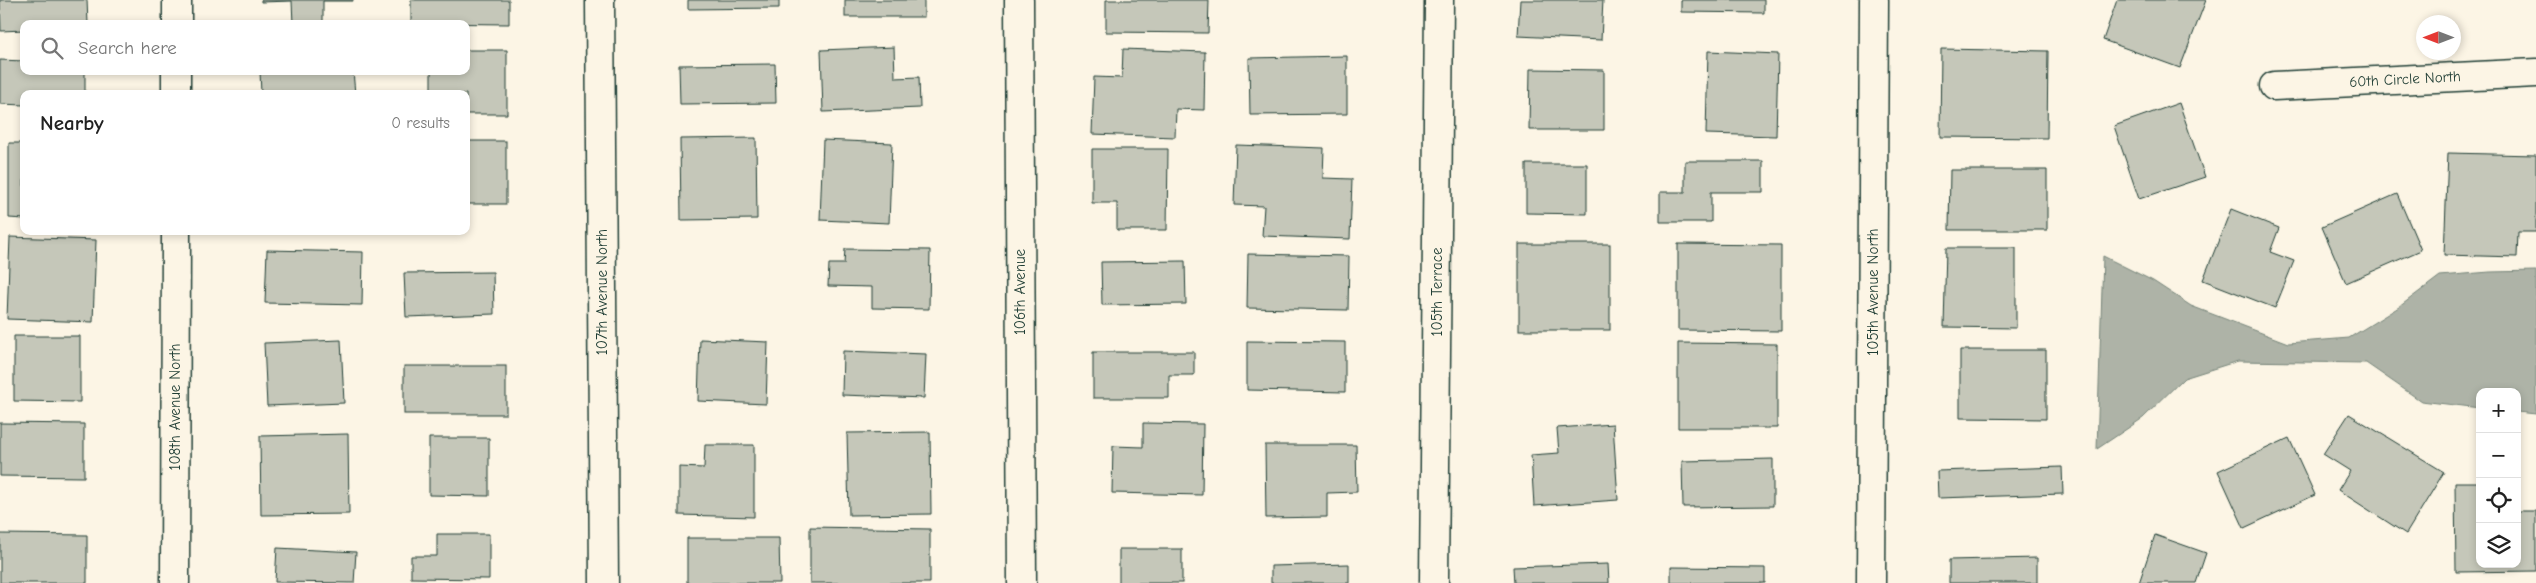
<!DOCTYPE html>
<meta charset="utf-8">
<style>
body{margin:0;font-family:"Comic Neue",sans-serif;background:#f6f6f6;color:#222}
.controls{position:absolute;right:15px;bottom:15px;display:grid;overflow:hidden;border-radius:10px;box-shadow:0 2px 8px #0003}
.controls button{width:45px;height:45px;display:grid;place-items:center;padding:0;border:0;border-bottom:1px solid #e0e0e0;background:#fff;color:#222;font:25px sans-serif}
.compass{position:absolute;left:2416px;top:15px;width:45px;height:45px;border-radius:50%;background:#fff;box-shadow:0 2px 8px #0003;rotate:270deg}
.list{margin:0;padding:0;list-style:none}
h2{display:flex;justify-content:space-between;align-items:center;height:65px;margin:0;padding:0 20px;font-size:21px}
h2 small{font-size:16px;font-weight:400;color:#767676}
.icon{flex:none;width:28px;height:28px;fill:none;stroke:currentColor;stroke-width:2;stroke-linecap:round;stroke-linejoin:round}
.map{position:relative;flex:none;width:2536px;height:583px;overflow:hidden}
.search{position:absolute;background:#fff;box-shadow:0 2px 8px #0003;left:20px;top:20px;width:450px;height:55px;display:flex;align-items:center;gap:12px;box-sizing:border-box;padding:0 18px;border-radius:10px;color:#767676;font-size:19px}
.panel{position:absolute;background:#fff;box-shadow:0 2px 8px #0003;left:20px;top:90px;width:450px;height:145px;border-radius:10px}
.map>svg:first-child{display:block}
</style>
<div class="map">
<svg width="2536" height="583" viewBox="0 0 2536 583">
<rect width="100%" height="100%" fill="#fcf5e5"/>
<filter id="ink" filterUnits="userSpaceOnUse"><feTurbulence type="fractalNoise" baseFrequency=".02" numOctaves="2"/><feDisplacementMap in="SourceGraphic" scale="10" xChannelSelector="R" yChannelSelector="G"/><feConvolveMatrix kernelMatrix="1 2 1 2 8 2 1 2 1" color-interpolation-filters="sRGB"/></filter>
<g filter="url(#ink)">
<path fill="#aeb3a7" stroke="#758479" d="M 2103,256 L 2153,281 L 2191,306 L 2288,343 L 2349,338 L 2399,307 L 2440,276 L 2490,272 L 2536,271 L 2536,414 L 2517,412 L 2517,392 L 2480,392 L 2480,408 L 2421,401 L 2366,363 L 2238,361 L 2184,378 L 2143,418 L 2097,449 Z"/>
<g fill="#c5c7b9" stroke="#1f3d34">
<path d="M 0,0 L 87,0 L 88,24 L 24,24 L 24,30 L 1,31 Z"/>
<path d="M 261,0 L 353,0 L 353,1 L 323,1 L 323,24 L 293,24 L 292,1 L 261,2 Z"/>
<path d="M 411,0 L 509,0 L 509,24 L 411,23 Z"/>
<path d="M 688,0 L 779,0 L 779,8 L 688,9 Z"/>
<rect x="845" y="0" width="79" height="17"/>
<path d="M 1106,0 L 1209,0 L 1208,33 L 1106,32 Z"/>
<path d="M 1520,0 L 1603,0 L 1601,40 L 1518,36 Z"/>
<path d="M 1681,0 L 1764,0 L 1764,13 L 1681,12 Z"/>
<path d="M 2117,0 L 2206,0 L 2180,68 L 2103,40 Z"/>
<path d="M 894,47 L 895,78 L 919,77 L 920,108 L 823,112 L 821,50 Z"/>
<path d="M 1123,49 L 1205,52 L 1204,110 L 1176,109 L 1175,137 L 1092,134 L 1094,77 L 1122,78 Z"/>
<path d="M 1941,49 L 2048,51 L 2047,138 L 1940,137 Z"/>
<path d="M 466,50 L 507,50 L 507,114 L 466,114 L 466,94 L 431,94 L 431,71 L 466,71 Z"/>
<path d="M 1708,51 L 1778,54 L 1776,136 L 1706,134 Z"/>
<path d="M 1347,56 L 1347,114 L 1250,115 L 1249,58 Z"/>
<path d="M 0,60 L 24,61 L 24,71 L 85,71 L 85,94 L 24,94 L 24,105 L 0,104 Z"/>
<path d="M 775,64 L 776,103 L 680,104 L 679,65 Z"/>
<path d="M 1530,69 L 1604,70 L 1604,130 L 1529,130 Z"/>
<path d="M 260,71 L 353,71 L 355,94 L 261,94 Z"/>
<path d="M 2179,103 L 2205,177 L 2139,199 L 2114,126 Z"/>
<path d="M 756,138 L 757,219 L 681,220 L 680,139 Z"/>
<path d="M 823,140 L 892,143 L 889,223 L 820,220 Z"/>
<rect x="466" y="141" width="40" height="63"/>
<path d="M 9,143 L 24,143 L 24,219 L 9,218 Z"/>
<path d="M 1236,145 L 1324,148 L 1323,178 L 1352,179 L 1350,239 L 1262,236 L 1264,206 L 1234,205 Z"/>
<path d="M 1092,149 L 1168,149 L 1167,230 L 1117,230 L 1117,203 L 1092,203 Z"/>
<path d="M 2448,153 L 2536,155 L 2536,232 L 2518,232 L 2517,257 L 2444,255 Z"/>
<path d="M 1685,161 L 1763,161 L 1763,192 L 1711,192 L 1711,222 L 1660,222 L 1660,192 L 1685,192 Z"/>
<path d="M 1526,164 L 1587,164 L 1587,214 L 1526,213 Z"/>
<path d="M 1950,170 L 2047,170 L 2047,230 L 1949,230 Z"/>
<path d="M 2397,194 L 2421,250 L 2346,283 L 2322,227 Z"/>
<path d="M 2231,209 L 2279,228 L 2270,252 L 2294,261 L 2275,308 L 2203,280 Z"/>
<path d="M 10,237 L 96,240 L 93,322 L 7,319 Z"/>
<rect x="1519" y="244" width="91" height="86"/>
<path d="M 1678,244 L 1781,245 L 1781,331 L 1678,330 Z"/>
<path d="M 1946,248 L 2016,248 L 2016,328 L 1944,327 Z"/>
<path d="M 845,249 L 930,250 L 929,309 L 872,308 L 872,287 L 828,286 L 829,264 L 844,264 Z"/>
<path d="M 267,250 L 363,252 L 362,305 L 265,303 Z"/>
<path d="M 1248,254 L 1349,256 L 1348,310 L 1247,308 Z"/>
<path d="M 1185,261 L 1186,304 L 1102,305 L 1101,262 Z"/>
<path d="M 493,272 L 494,314 L 406,317 L 404,273 Z"/>
<path d="M 14,336 L 80,336 L 80,402 L 14,401 Z"/>
<path d="M 700,339 L 768,342 L 766,404 L 698,401 Z"/>
<path d="M 341,340 L 344,403 L 267,406 L 264,343 Z"/>
<path d="M 1247,341 L 1345,342 L 1345,392 L 1247,390 Z"/>
<path d="M 1678,343 L 1777,344 L 1777,428 L 1678,428 Z"/>
<path d="M 1960,350 L 2046,350 L 2046,419 L 1960,418 Z"/>
<path d="M 843,351 L 926,354 L 924,398 L 842,395 Z"/>
<path d="M 1093,352 L 1194,352 L 1194,375 L 1169,375 L 1169,398 L 1093,398 Z"/>
<rect x="404" y="366" width="102" height="48"/>
<path d="M 2349,414 L 2444,472 L 2406,534 L 2338,490 L 2350,471 L 2323,454 Z"/>
<path d="M 0,423 L 84,424 L 84,477 L 0,476 Z"/>
<path d="M 1143,423 L 1203,424 L 1202,495 L 1112,493 L 1113,446 L 1143,447 Z"/>
<path d="M 1613,424 L 1618,500 L 1534,506 L 1531,455 L 1559,453 L 1557,428 Z"/>
<path d="M 930,432 L 931,514 L 849,515 L 847,433 Z"/>
<path d="M 348,434 L 349,514 L 261,515 L 260,436 Z"/>
<path d="M 429,438 L 489,438 L 489,496 L 429,495 Z"/>
<path d="M 2289,438 L 2315,495 L 2244,528 L 2218,471 Z"/>
<path d="M 705,445 L 754,445 L 754,517 L 679,515 L 679,467 L 704,468 Z"/>
<path d="M 1265,445 L 1356,445 L 1357,492 L 1327,493 L 1327,517 L 1266,518 Z"/>
<path d="M 1773,459 L 1773,506 L 1683,507 L 1682,461 Z"/>
<path d="M 2062,467 L 2063,494 L 1938,498 L 1937,471 Z"/>
<path d="M 2455,482 L 2480,482 L 2480,564 L 2517,564 L 2517,501 L 2518,511 L 2536,511 L 2536,571 L 2456,572 Z"/>
<path d="M 810,527 L 930,529 L 930,583 L 810,583 Z"/>
<path d="M 0,534 L 87,535 L 87,583 L 0,583 Z"/>
<path d="M 437,534 L 489,534 L 489,579 L 411,578 L 411,556 L 437,556 Z"/>
<path d="M 2155,535 L 2206,553 L 2196,583 L 2139,583 Z"/>
<path d="M 687,538 L 779,538 L 780,583 L 687,583 Z"/>
<path d="M 277,548 L 356,552 L 354,583 L 275,582 Z"/>
<rect x="1119" y="549" width="63" height="34"/>
<path d="M 2037,558 L 2037,583 L 1949,583 L 1949,560 Z"/>
<path d="M 1349,564 L 1349,583 L 1271,583 L 1271,566 Z"/>
<path d="M 1608,564 L 1609,583 L 1514,583 L 1513,567 Z"/>
<path d="M 1671,567 L 1765,568 L 1765,583 L 1671,583 Z"/>
</g>
<g fill="none" stroke-linecap="round" stroke-linejoin="round">
<defs>
<g id="street">
<path d="M 600,0 L 604,583"/>
<path d="M 1019,0 L 1022,583"/>
<path d="M 177,24 L 177,0"/>
<path d="M 2274,86 L 2536,73"/>
<path d="M 176,94 L 176,71"/>
<path d="M 175,583 L 176,231"/>
<path d="M 1434,583 L 1439,0"/>
<path d="M 1871,583 L 1874,0"/>
</g>
</defs>
<use href="#street" stroke="#1f3d34" stroke-width="31"/>
<use href="#street" stroke="#fcf5e5" stroke-width="28"/>
</g>
</g>
<g text-anchor="middle" dominant-baseline="central" stroke-width="4.5" stroke-linejoin="round" paint-order="stroke">
<g font-size="15" fill="#1f3d34" stroke="#fcf5e5">
<text transform="translate(2405 79) rotate(-3)">60th Circle North</text>
<text transform="translate(602 292) rotate(-90)">107th Avenue North</text>
<text transform="translate(1020 292) rotate(-90)">106th Avenue</text>
<text transform="translate(1437 292) rotate(-90)">105th Terrace</text>
<text transform="translate(1873 292) rotate(-90)">105th Avenue North</text>
<text transform="translate(175 407) rotate(-90)">108th Avenue North</text>
</g>
</g>
</svg>
<div class="controls">
<button>+</button>
<button>−</button>
<button><svg class="icon" aria-label="locate" viewBox="0 0 24 24"><circle cx="12" cy="12" r="6"/><path d="M12 2v4M12 18v4M2 12h4M18 12h4"/></svg></button>
<button><svg class="icon" aria-label="layers" viewBox="0 0 24 24"><path d="M12 4l9 5-9 5-9-5zM3 14l9 5 9-5"/></svg></button>
</div>
<svg class="compass" viewBox="-18 -18 36 36"><path d="M0-13l5 13h-10z" fill="#e53935"/><path d="M0 13l5-13h-10z" fill="#767676"/></svg>
<div class="search"><svg class="icon" aria-label="search" viewBox="0 0 24 24"><circle cx="10" cy="10" r="6"/><path d="M15 15l6 6"/></svg>Search here</div>
<section class="panel">
<h2>Nearby<small>0 results</small></h2>
<ul class="list">
</ul>
</section>
</div>
